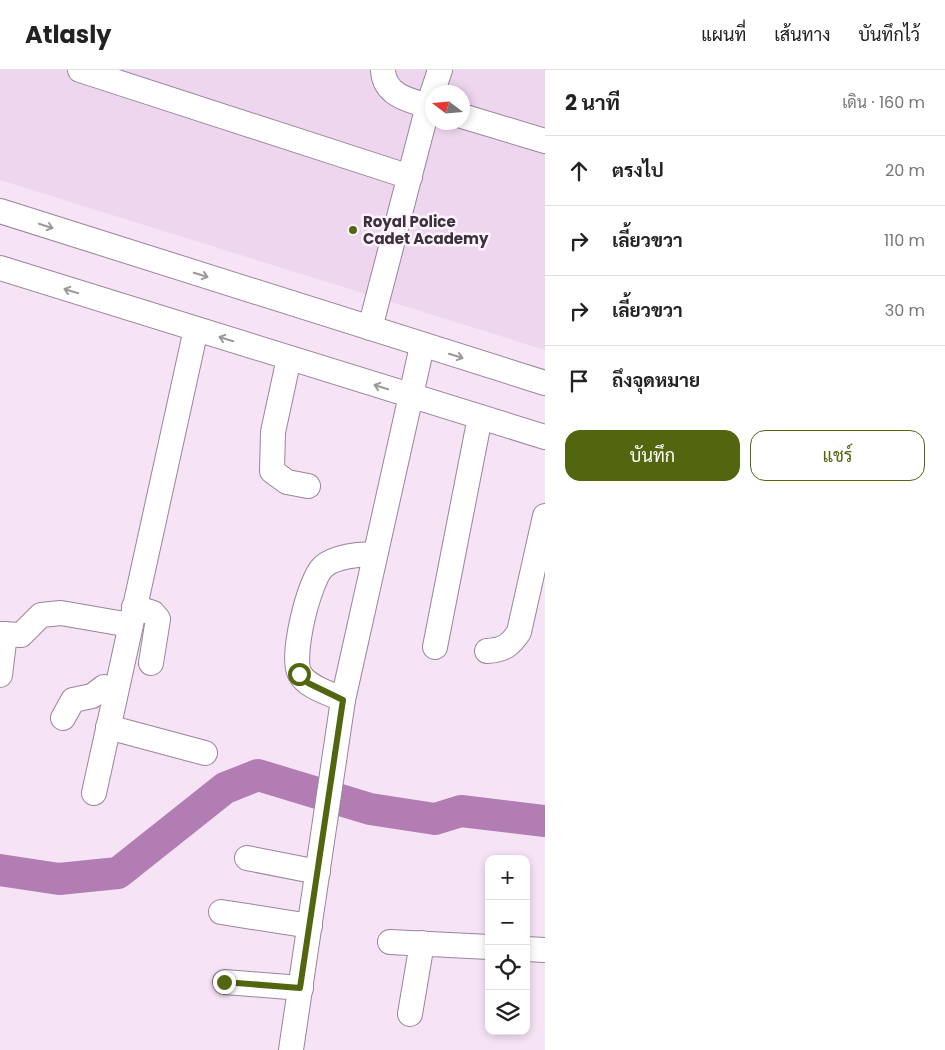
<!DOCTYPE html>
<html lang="th">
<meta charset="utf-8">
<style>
body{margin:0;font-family:Poppins,Sarabun,sans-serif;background:#f2f2f2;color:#222}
.controls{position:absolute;right:15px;bottom:15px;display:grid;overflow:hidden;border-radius:10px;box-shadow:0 2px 8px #0003}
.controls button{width:45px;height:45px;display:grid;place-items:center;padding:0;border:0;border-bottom:1px solid #e0e0e0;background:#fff;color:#222;font:25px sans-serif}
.compass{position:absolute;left:425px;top:15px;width:45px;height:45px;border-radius:50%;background:#fff;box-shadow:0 2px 8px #0003;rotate:286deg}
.stop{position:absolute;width:15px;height:15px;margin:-11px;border:4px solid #52650f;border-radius:50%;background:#fff}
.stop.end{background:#52650f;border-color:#fff;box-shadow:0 1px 5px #0008}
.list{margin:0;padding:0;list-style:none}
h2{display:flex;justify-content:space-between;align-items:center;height:65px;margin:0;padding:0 20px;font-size:21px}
h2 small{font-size:16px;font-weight:400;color:#767676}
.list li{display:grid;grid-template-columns:32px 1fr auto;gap:15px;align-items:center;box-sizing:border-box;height:70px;padding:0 20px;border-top:1px solid #e0e0e0}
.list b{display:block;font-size:19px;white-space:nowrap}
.list em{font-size:16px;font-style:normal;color:#767676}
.actions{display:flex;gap:10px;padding:15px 20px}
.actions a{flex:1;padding:11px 0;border:1px solid #52650f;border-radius:15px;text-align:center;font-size:18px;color:#52650f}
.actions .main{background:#52650f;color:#fff}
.icon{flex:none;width:28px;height:28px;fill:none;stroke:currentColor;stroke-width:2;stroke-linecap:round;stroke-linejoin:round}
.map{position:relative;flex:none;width:545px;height:980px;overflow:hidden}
header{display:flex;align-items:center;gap:30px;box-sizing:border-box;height:70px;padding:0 25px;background:#fff;border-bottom:1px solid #e0e0e0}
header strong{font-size:24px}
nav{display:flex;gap:28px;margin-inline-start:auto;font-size:18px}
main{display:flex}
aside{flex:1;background:#fff}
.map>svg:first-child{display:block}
</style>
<header>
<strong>Atlasly</strong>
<nav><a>แผนที่</a><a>เส้นทาง</a><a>บันทึกไว้</a></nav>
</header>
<main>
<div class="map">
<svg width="545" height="980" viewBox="0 0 545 980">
<rect width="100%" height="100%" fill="#f6e3f6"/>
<path fill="#efd6ef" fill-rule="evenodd" d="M 0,0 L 545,0 L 545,280 L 0,110 ZM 432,22 L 462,22 L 462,52 L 432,52 Z"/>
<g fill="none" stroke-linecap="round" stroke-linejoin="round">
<path stroke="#b27db2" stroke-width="32" d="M 0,800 L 59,809 L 118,803 L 225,718 L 258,705 L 370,739 L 435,749 L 461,741 L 545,751"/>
<defs>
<g id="minor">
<path d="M 80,0 L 410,107"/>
<path d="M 383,0 C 384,26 411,31 432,37"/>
<path d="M 462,46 L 545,71"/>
<path d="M 0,141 L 545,313"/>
<path d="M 0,198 L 545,367"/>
<path d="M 370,258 L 428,36 L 440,0"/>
<path d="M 289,288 L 273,362 L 272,401 L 287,412 L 308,416"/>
<path d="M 134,537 L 153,543 L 158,549 L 151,593"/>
<path d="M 0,564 L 21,565 L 41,545 L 61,543 L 130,555"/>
<path d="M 435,577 L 480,347"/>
<path d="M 487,581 C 503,580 510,576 519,562 L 545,446"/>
<path d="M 0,605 L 5,564"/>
<path d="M 343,630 C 330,623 308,618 300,604 C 290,588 309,510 323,497 C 333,487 361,483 375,485"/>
<path d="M 63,648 L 73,630 L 92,626 L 104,617 L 116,619"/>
<path d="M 108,657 L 205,683"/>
<path d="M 94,723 L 196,259"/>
<path d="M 247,788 L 318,802"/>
<path d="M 221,842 L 310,856"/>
<path d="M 390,872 L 489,877"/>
<path d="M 526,879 L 545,880"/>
<path d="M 225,912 L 301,918"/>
<path d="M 410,944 L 422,873"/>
<path d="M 291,980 L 343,630 L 422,276"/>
</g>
</defs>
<use href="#minor" stroke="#988698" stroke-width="26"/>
<use href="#minor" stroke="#fff" stroke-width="24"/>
</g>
<defs><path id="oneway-shaft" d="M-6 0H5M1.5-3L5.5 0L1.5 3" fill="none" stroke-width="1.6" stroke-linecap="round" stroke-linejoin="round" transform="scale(1.25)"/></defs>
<g stroke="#9c989c">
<use href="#oneway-shaft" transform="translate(46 156) rotate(18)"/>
<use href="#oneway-shaft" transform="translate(201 205) rotate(17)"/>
<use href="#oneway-shaft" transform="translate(71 221) rotate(-163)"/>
<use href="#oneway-shaft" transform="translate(226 269) rotate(-163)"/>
<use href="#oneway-shaft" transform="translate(456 286) rotate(17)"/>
<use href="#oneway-shaft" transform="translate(381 317) rotate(-163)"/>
</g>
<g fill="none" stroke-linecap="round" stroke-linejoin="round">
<path stroke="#52650f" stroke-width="6" d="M 224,912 L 300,918 L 343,630 L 308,613 L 299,604"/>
</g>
<circle fill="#52650f" stroke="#fff3ff" stroke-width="2" cx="353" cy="160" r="5"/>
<g text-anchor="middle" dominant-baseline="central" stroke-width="5" stroke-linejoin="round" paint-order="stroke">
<g font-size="15" font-weight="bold" fill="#3a323a" stroke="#fff3ff" text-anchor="start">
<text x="363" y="151">Royal Police<tspan x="363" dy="17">Cadet Academy</tspan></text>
</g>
</g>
</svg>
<div class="controls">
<button>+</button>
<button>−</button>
<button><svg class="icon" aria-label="locate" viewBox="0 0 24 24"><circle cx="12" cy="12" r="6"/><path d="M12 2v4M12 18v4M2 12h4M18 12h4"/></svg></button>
<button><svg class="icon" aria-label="layers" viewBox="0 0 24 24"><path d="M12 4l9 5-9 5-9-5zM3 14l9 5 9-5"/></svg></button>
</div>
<svg class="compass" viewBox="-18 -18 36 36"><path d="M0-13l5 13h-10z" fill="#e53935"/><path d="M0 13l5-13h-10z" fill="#767676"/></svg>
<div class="stop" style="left:299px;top:604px"></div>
<div class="stop end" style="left:224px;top:912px"></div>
</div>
<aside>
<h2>2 นาที<small>เดิน · 160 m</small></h2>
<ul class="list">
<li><svg class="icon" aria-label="ahead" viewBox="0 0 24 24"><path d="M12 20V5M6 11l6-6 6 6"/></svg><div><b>ตรงไป</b></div><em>20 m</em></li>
<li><svg class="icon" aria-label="right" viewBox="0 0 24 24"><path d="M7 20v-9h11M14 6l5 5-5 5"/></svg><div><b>เลี้ยวขวา</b></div><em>110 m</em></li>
<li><svg class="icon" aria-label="right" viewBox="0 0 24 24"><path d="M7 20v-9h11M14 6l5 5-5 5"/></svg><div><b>เลี้ยวขวา</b></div><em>30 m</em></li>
<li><svg class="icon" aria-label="arrive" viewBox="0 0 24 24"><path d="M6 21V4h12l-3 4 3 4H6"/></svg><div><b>ถึงจุดหมาย</b></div></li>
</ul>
<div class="actions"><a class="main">บันทึก</a><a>แชร์</a></div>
</aside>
</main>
